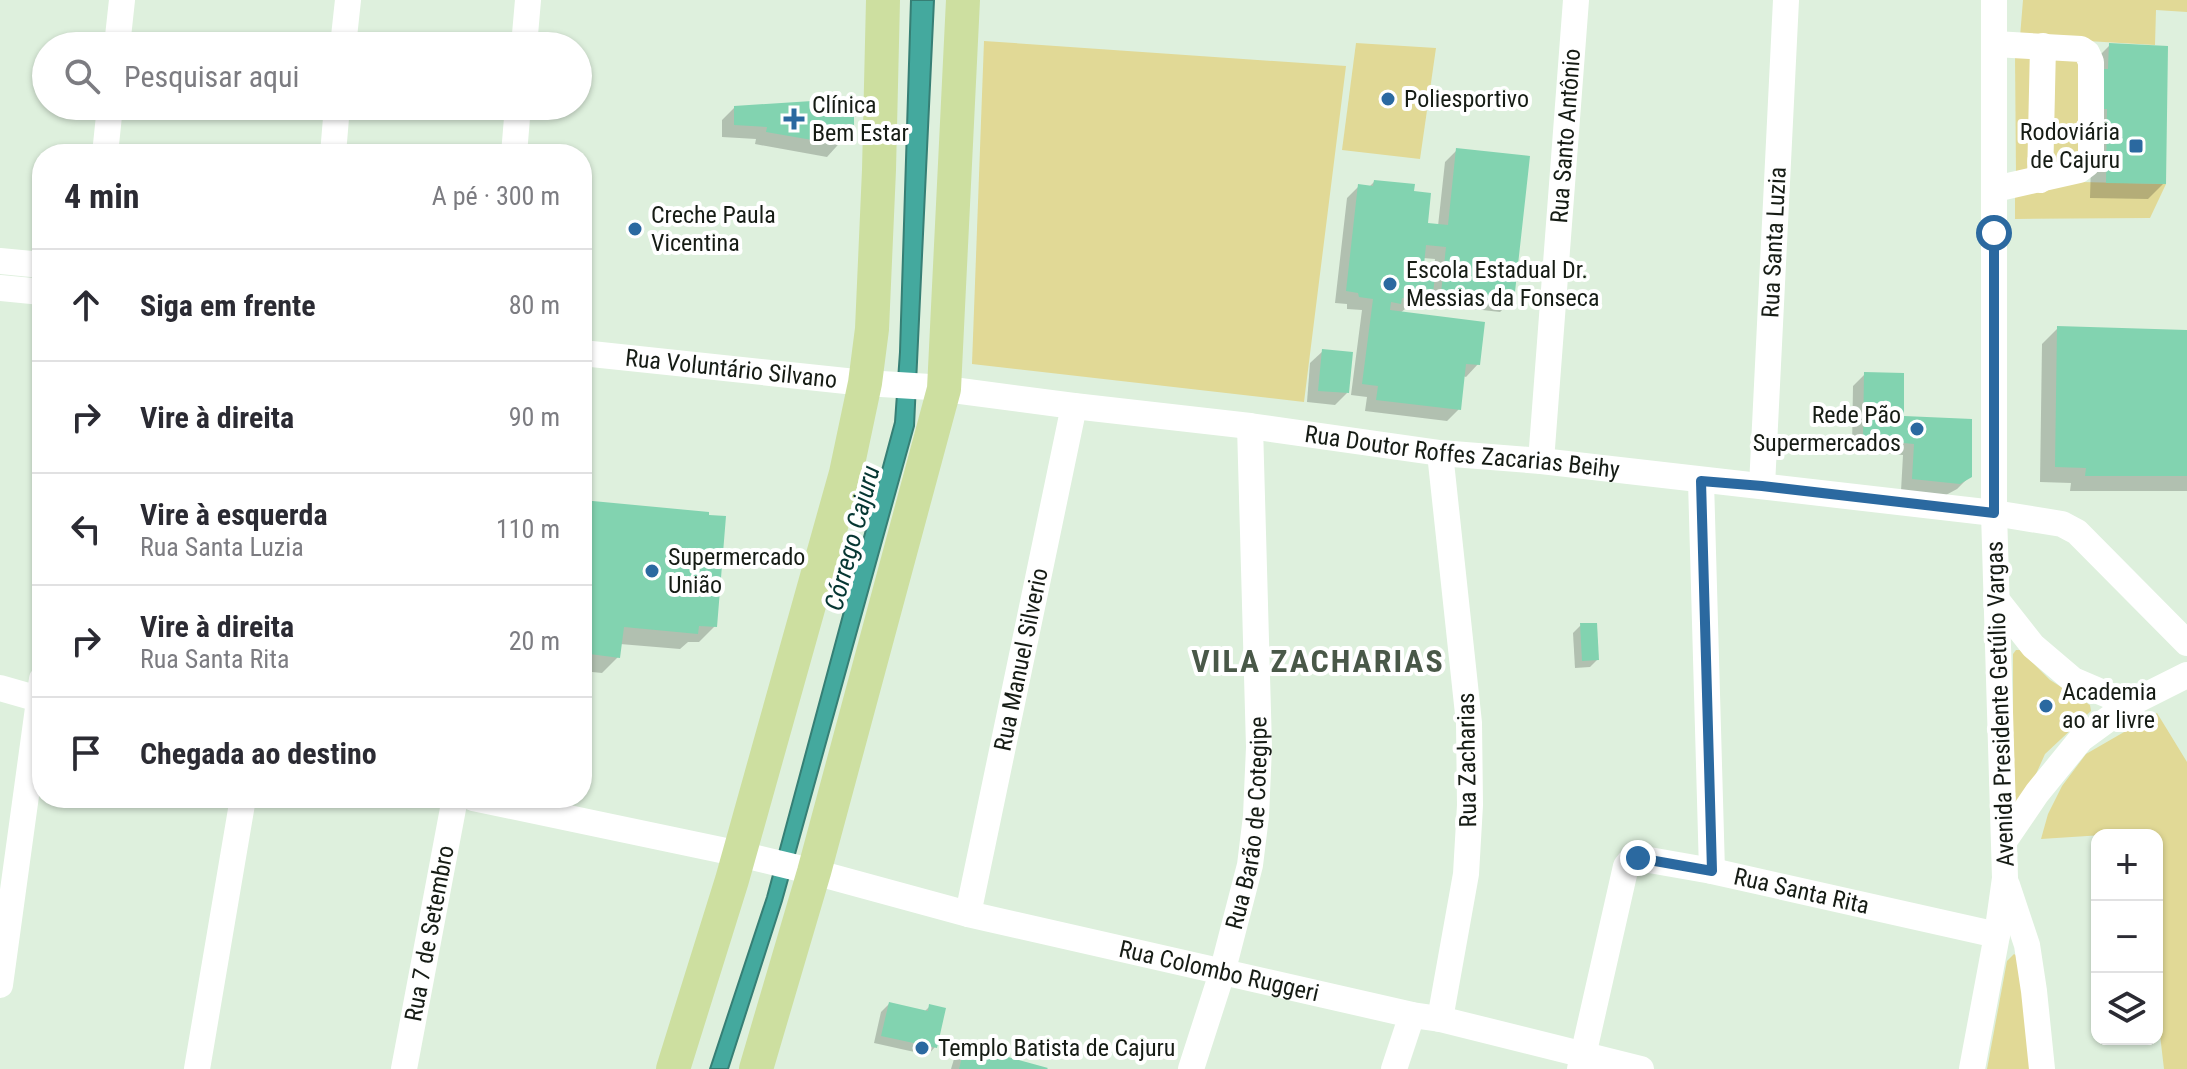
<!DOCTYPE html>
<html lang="pt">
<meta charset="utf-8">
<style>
body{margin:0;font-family:"Roboto Condensed",sans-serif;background:#f7f7f7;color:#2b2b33}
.controls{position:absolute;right:24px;bottom:24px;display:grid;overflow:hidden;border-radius:16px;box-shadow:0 2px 6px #0004}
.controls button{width:72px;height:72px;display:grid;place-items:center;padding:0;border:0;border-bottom:2px solid #e1e1e2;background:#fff;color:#2b2b33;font:40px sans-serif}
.stop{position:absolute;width:24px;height:24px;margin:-18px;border:6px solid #2b69a0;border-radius:50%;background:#fff}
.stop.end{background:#2b69a0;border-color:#fff;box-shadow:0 2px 8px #0008}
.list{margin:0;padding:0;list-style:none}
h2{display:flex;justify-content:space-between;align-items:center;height:104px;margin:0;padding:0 32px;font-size:34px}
h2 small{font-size:26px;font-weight:400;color:#7c7c81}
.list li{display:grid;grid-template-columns:52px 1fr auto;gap:24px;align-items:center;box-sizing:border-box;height:112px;padding:0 32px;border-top:2px solid #e1e1e2}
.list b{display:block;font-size:30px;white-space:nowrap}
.list p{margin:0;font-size:26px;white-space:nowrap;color:#7c7c81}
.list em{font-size:26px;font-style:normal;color:#7c7c81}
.icon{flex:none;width:44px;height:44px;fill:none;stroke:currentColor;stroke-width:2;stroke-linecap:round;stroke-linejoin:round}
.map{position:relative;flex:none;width:2187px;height:1069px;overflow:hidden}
.search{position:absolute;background:#fff;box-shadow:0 2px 6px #0004;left:32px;top:32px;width:560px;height:88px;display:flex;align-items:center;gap:20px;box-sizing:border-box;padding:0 28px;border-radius:44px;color:#7c7c81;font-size:30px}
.panel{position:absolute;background:#fff;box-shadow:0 2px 6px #0004;left:32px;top:144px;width:560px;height:664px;border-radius:32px}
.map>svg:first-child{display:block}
</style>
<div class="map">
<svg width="2187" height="1069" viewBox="0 0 2187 1069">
<rect width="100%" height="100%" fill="#def0dd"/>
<g fill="#e1d996">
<path d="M 2023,0 L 2187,0 L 2187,12 L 2156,10 L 2155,45 L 2020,37 Z"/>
<path d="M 984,41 L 1346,66 L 1304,402 L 972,364 Z"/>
<path d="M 1356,43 L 1436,48 L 1420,159 L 1342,150 Z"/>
<path d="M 2015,55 L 2031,56 L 2033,166 L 2016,176 Z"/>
<path d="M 2061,56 L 2080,61 L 2081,155 L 2058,165 L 2053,159 L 2055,61 Z"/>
<path d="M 2081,182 L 2166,184 L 2150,218 L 2015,219 L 2015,197 Z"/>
<path d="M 2016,650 L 2020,650 L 2050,680 L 2090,705 L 2091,711 L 2045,754 L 2024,801 L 2016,804 L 2013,800 L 2013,654 Z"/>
<path d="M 2157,713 L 2187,762 L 2187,1069 L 2164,1069 L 2157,1009 L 2157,835 L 2118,834 L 2041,839 L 2048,814 L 2062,786 L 2086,754 Z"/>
<path d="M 2014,954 L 2018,957 L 2034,1069 L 1987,1069 L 2007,961 Z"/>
</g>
<path fill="#44a99e" stroke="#367f75" stroke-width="2" d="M 911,0 L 934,0 L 914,426 L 782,901 L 728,1069 L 710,1069 L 767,897 L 895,422 L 900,352 Z"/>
<g fill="#0003" fill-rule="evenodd">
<path d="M 2110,45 L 2164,183 L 2148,199 L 2090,198 L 2094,61 Z"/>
<path d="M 734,108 L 852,124 L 846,130 L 845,137 L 827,157 L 755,144 L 756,139 L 722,137 L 722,120 Z"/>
<path d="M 1457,150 L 1512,300 L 1500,312 L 1430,304 L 1432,292 L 1419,304 L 1412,303 L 1399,314 L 1478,364 L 1466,377 L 1463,376 L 1459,409 L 1447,421 L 1365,411 L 1367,397 L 1351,395 L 1362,310 L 1347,309 L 1347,304 L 1335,303 L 1347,198 L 1359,186 L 1369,187 L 1374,182 L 1412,193 L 1426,225 L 1438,226 L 1445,162 ZM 1423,258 L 1435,259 L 1433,278 L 1421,277 Z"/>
<path d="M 2058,328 L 2187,334 L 2187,491 L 2070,491 L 2071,483 L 2040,482 L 2042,344 Z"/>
<path d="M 1323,351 L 1347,393 L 1335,405 L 1307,402 L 1310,363 Z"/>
<path d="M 1865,374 L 1902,418 L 1970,476 L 1957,489 L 1946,495 L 1901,491 L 1903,455 L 1852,450 L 1853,386 Z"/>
<path d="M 582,502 L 707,517 L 715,626 L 699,642 L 688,642 L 680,649 L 620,644 L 618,657 L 602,673 L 582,671 Z"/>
<path d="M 1581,625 L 1597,660 L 1590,667 L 1575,668 L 1573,633 Z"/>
<path d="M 889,1004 L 924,1012 L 930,1006 L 935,1047 L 928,1055 L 874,1043 L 881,1012 Z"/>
<path d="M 966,1047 L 1043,1069 L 951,1069 L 954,1059 Z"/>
</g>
<g fill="#82d3b0">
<path d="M 2109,43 L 2168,46 L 2166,184 L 2106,183 L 2107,109 L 2099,109 L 2100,69 L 2108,69 Z"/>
<path d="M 812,101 L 854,102 L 854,125 L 845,124 L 848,127 L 849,134 L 846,139 L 842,138 L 841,145 L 766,132 L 767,127 L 734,125 L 734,106 Z"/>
<path d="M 1456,148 L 1530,156 L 1514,301 L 1441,293 L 1446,247 L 1426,245 L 1423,275 L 1435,276 L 1433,293 L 1426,292 L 1417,299 L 1402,298 L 1401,304 L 1391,302 L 1390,310 L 1485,322 L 1480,365 L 1466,364 L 1461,410 L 1376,400 L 1378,386 L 1362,384 L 1373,299 L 1359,297 L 1358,293 L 1346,291 L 1358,184 L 1373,186 L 1374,180 L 1415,184 L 1414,191 L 1431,193 L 1428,223 L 1448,225 Z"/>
<path d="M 2057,326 L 2187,330 L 2187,476 L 2085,476 L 2086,468 L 2055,467 Z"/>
<path d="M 1322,349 L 1353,352 L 1349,393 L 1318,391 Z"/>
<path d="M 1864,372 L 1904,373 L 1904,416 L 1972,419 L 1972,477 L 1960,484 L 1912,479 L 1914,444 L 1863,439 Z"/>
<path d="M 582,500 L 709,512 L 709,515 L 726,516 L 717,627 L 699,626 L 698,634 L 624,627 L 620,658 L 582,653 Z"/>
<path d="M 1580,623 L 1597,623 L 1599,660 L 1582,661 Z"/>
<path d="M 889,1002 L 928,1011 L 929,1004 L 946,1008 L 937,1048 L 881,1036 Z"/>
<path d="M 965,1045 L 1048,1068 L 1047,1069 L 959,1069 Z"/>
</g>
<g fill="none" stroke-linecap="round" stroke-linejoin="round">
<g stroke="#fff" stroke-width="26">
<path d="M 1995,44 L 2081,49 L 2087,53 L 2091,62 L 2091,157 L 2087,164 L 2079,170 L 1995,189"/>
<path d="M 117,46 L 122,0"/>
<path d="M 343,46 L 348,0"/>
<path d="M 524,46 L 528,0"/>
<path d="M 105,154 L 110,106"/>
<path d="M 333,154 L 337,106"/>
<path d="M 514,154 L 518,106"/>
<path d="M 2040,180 L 2043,46"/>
<path d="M 0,261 L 42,265"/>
<path d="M 0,288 L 42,292"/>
<path id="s1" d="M 582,353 L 865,383 L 930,387 L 1074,406 L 1250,426 L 1440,453 L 1541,461 L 1994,513 L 2062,524 L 2077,532 L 2187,643"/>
<path id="s2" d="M 1541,461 L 1576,0"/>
<path d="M 1701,481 L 1712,871"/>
<path id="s3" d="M 1762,486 L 1786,0"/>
<path d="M 1996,599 L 2033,646 L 2073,680 L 2129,704"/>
<path d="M 0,688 L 42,700"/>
<path id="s4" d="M 473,798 L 740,854 L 814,872 L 968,914 L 1412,1015 L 1440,1019 L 1641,1069"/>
<path d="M 2005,840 L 2037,793 L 2081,739 L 2129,704 L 2187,675"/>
<path d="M 2007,885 L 2027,945 L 2034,991 L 2042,1069"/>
<path id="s5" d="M 968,914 L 1074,406"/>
<path d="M 0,985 L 42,679"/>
<path d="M 1440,1019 L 1466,874 L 1470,805 L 1469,723 L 1440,453"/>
<path d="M 197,1069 L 243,798"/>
<path id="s6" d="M 404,1069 L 455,798"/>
<path id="s7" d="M 1191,1069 L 1222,973 L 1250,865 L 1256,816 L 1259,747 L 1250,426"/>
<path d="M 1394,1069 L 1412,1015"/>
<path id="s8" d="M 1580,1069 L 1626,866 L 1630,861 L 1638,858 L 1712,871 L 1997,935"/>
<path d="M 1972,1069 L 1997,935 L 2005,878 L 1994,513 L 1994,0"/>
</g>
<g stroke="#cddfa0" stroke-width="34">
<path d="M 673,1069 L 732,880 L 846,473 L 865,383 L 872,329 L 879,170 L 883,0"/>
<path d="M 756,1069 L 814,872 L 944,389 L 963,0"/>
</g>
</g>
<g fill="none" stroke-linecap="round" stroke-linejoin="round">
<path stroke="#2b69a0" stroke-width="10" d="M 1638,858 L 1712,871 L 1701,481 L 1762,486 L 1994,513 L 1994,233"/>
</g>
<g fill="#2b69a0" stroke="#fff" stroke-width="3">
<circle cx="1388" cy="99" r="8"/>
<path d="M790 107h8v8h8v8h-8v8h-8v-8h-8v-8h8z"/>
<rect x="2128" y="138" width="16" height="16" rx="4"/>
<circle cx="635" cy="229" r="8"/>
<circle cx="1390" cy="284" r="8"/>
<circle cx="1917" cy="429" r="8"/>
<circle cx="652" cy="571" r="8"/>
<circle cx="2046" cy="706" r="8"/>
<circle cx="922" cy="1048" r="8"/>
</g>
<g text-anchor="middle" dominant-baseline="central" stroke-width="8" stroke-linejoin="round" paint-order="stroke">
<g font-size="24" fill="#161c15" stroke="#fff" text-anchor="start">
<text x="1404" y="99">Poliesportivo</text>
<text x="812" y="105">Clínica<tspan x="812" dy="28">Bem Estar</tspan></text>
<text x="2120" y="132" text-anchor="end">Rodoviária<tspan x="2120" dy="28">de Cajuru</tspan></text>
<text x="651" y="215">Creche Paula<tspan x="651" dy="28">Vicentina</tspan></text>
<text x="1406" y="270">Escola Estadual Dr.<tspan x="1406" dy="28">Messias da Fonseca</tspan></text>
<text x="1901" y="415" text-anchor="end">Rede Pão<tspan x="1901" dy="28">Supermercados</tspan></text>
<text x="668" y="557">Supermercado<tspan x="668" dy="28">União</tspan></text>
<text x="2062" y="692">Academia<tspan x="2062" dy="28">ao ar livre</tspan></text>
<text x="938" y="1048">Templo Batista de Cajuru</text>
</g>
<g font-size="24" fill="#161c15" stroke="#fff">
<text stroke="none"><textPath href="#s2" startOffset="326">Rua Santo Antônio</textPath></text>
<text stroke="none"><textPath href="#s3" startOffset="244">Rua Santa Luzia</textPath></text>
<text stroke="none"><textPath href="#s1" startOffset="150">Rua Voluntário Silvano</textPath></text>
<text stroke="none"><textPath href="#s1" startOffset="886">Rua Doutor Roffes Zacarias Beihy</textPath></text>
<text stroke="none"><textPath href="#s5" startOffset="260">Rua Manuel Silverio</textPath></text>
<text transform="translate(2000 704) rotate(-92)">Avenida Presidente Getúlio Vargas</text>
<text transform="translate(1467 760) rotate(-91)">Rua Zacharias</text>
<text stroke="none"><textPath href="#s7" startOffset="254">Rua Barão de Cotegipe</textPath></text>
<text stroke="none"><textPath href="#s8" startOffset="390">Rua Santa Rita</textPath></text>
<text stroke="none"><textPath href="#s6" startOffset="138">Rua 7 de Setembro</textPath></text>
<text stroke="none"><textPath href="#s4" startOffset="766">Rua Colombo Ruggeri</textPath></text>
</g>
<g font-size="26" font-style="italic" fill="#053632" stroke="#fff">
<text transform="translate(852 538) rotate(-75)">Córrego Cajuru</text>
</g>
<g font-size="32" font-weight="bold" letter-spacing="2" fill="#495848" stroke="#fff">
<text x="1318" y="661">VILA ZACHARIAS</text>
</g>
</g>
</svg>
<div class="controls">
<button>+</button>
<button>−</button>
<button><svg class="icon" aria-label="layers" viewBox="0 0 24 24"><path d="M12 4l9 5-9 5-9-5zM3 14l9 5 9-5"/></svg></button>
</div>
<div class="stop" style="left:1994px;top:233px"></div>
<div class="stop end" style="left:1638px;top:858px"></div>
<div class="search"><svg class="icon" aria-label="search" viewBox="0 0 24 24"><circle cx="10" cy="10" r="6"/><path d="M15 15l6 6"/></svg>Pesquisar aqui</div>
<section class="panel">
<h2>4 min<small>A pé · 300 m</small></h2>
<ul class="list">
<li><svg class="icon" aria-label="ahead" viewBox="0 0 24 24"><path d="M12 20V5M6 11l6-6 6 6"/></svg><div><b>Siga em frente</b></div><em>80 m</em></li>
<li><svg class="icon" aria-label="right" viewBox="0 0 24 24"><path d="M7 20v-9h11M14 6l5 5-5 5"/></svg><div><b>Vire à direita</b></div><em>90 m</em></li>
<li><svg class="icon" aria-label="left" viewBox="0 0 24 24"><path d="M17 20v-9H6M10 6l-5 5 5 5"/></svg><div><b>Vire à esquerda</b><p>Rua Santa Luzia</p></div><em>110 m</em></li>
<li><svg class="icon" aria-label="right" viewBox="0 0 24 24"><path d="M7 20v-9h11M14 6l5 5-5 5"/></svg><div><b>Vire à direita</b><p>Rua Santa Rita</p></div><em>20 m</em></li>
<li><svg class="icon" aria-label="arrive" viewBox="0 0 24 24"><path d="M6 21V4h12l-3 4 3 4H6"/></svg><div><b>Chegada ao destino</b></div></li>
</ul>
</section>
</div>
